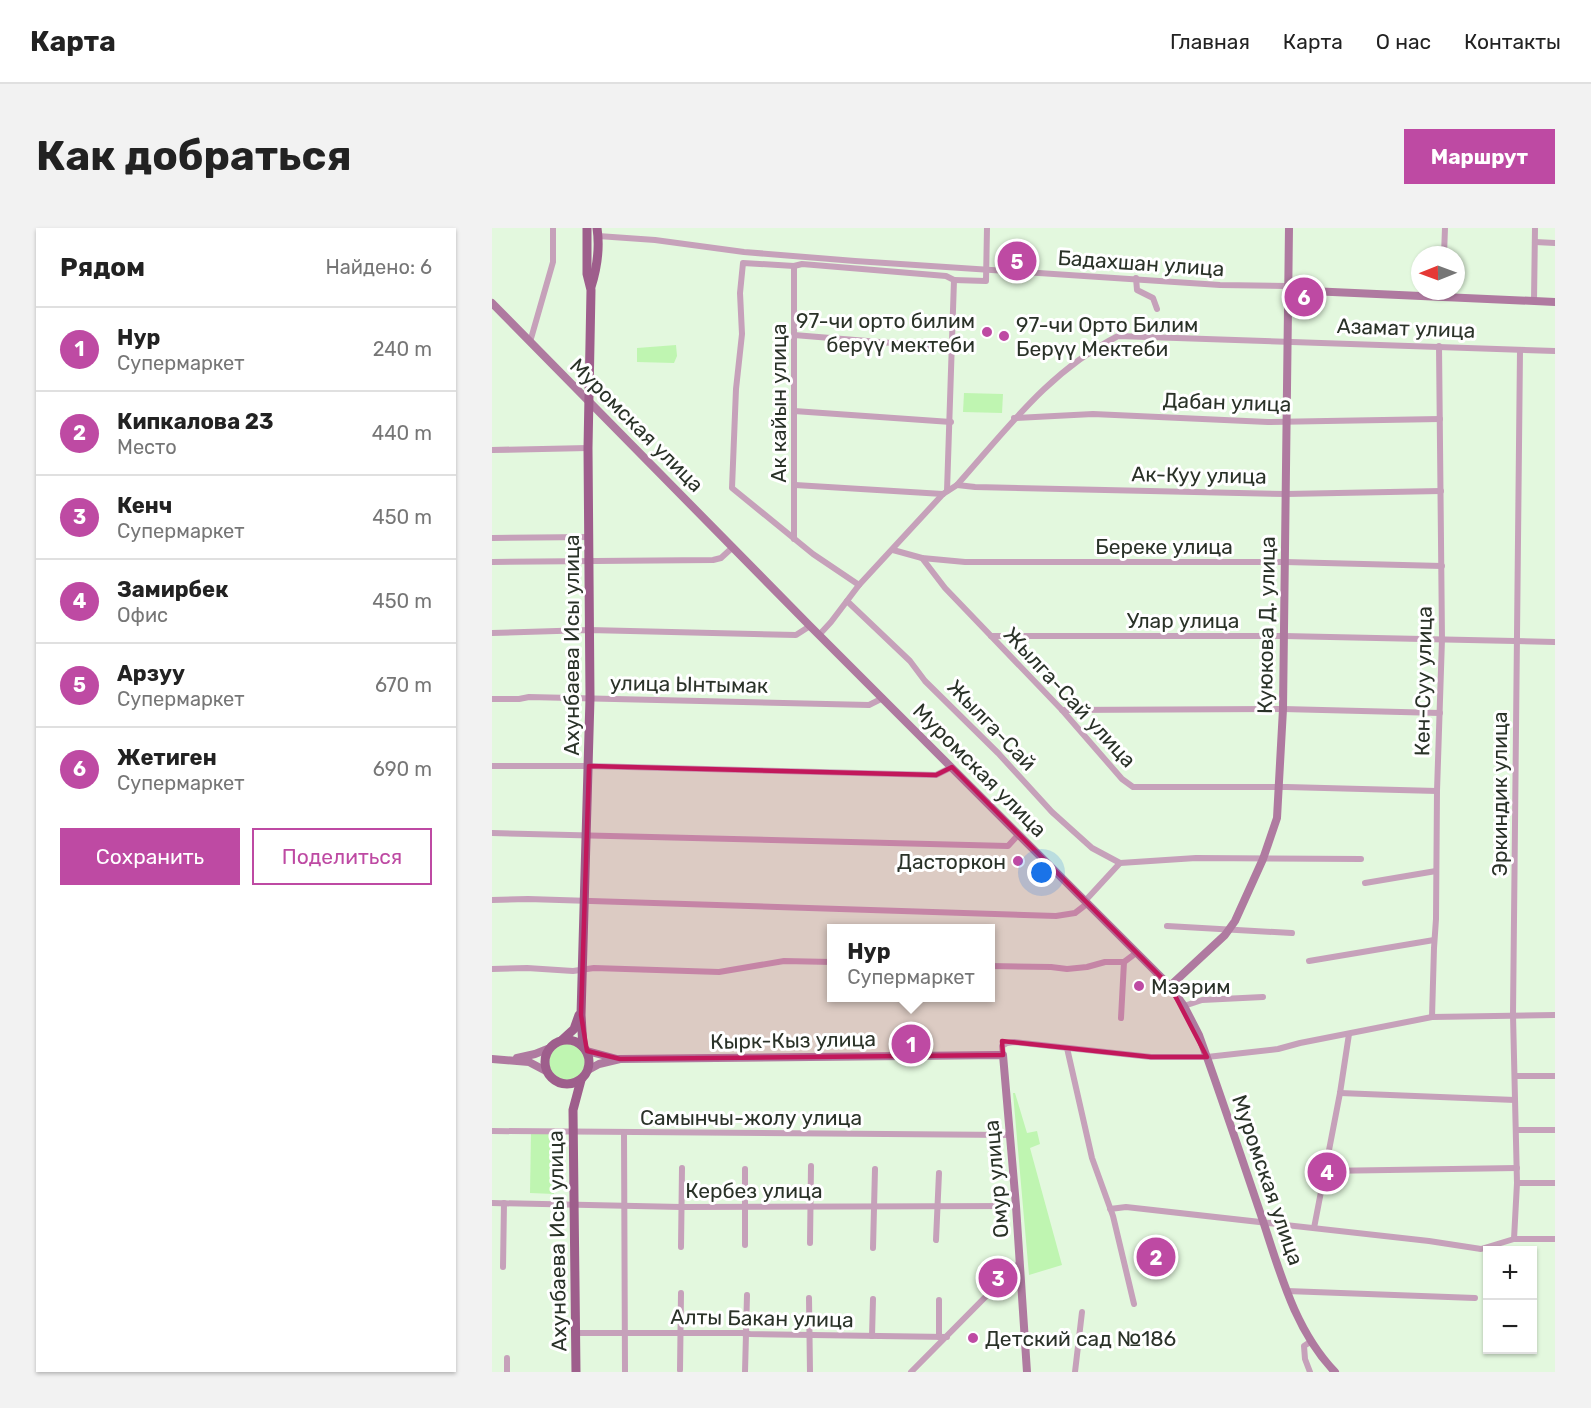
<!DOCTYPE html>
<html lang="ru">
<meta charset="utf-8">
<style>
body{margin:0;font-family:Rubik,sans-serif;background:#f2f2f2;color:#222}
.controls{position:absolute;right:18px;bottom:18px;display:grid;overflow:hidden;border-radius:0px;box-shadow:0 2px 4px #0004}
.controls button{width:54px;height:54px;display:grid;place-items:center;padding:0;border:0;border-bottom:2px solid #e0e0e0;background:#fff;color:#222;font:30px sans-serif}
.compass{position:absolute;left:919px;top:18px;width:54px;height:54px;border-radius:50%;background:#fff;box-shadow:0 2px 4px #0004;rotate:269deg}
.you{position:absolute;left:550px;top:645px;width:21px;height:21px;margin:-15px;border:4px solid #fff;border-radius:50%;background:#1a73e8;box-shadow:0 0 0 9px #1a73e833}
.badge{display:grid;place-items:center;width:39px;height:39px;border-radius:50%;background:#be4aa3;color:#fff;font-size:20px;font-weight:700}
.pin{position:absolute;translate:-50% -50%;border:3px solid #fff;box-shadow:0 2px 6px #0006}
.popup{position:absolute;left:335px;top:696px;width:168px;height:78px;box-sizing:border-box;display:grid;place-content:center;border-radius:0px;background:#fff;filter:drop-shadow(0 2px 4px #0005);font-size:20px;white-space:nowrap;color:#767676}
.popup b{font-size:22px;color:#222}
.popup::after{content:'';position:absolute;left:50%;top:100%;margin-left:-12px;border:12px solid transparent;border-top-color:#fff}
.list{margin:0;padding:0;list-style:none}
h2{display:flex;justify-content:space-between;align-items:center;height:78px;margin:0;padding:0 24px;font-size:26px}
h2 small{font-size:20px;font-weight:400;color:#767676}
.list li{display:grid;grid-template-columns:39px 1fr auto;gap:18px;align-items:center;box-sizing:border-box;height:84px;padding:0 24px;border-top:2px solid #e0e0e0}
.list b{display:block;font-size:22px;white-space:nowrap}
.list p{margin:0;font-size:20px;white-space:nowrap;color:#767676}
.list em{font-size:20px;font-style:normal;color:#767676}
.actions{display:flex;gap:12px;padding:18px 24px}
.actions a{flex:1;padding:14px 0;border:2px solid #be4aa3;border-radius:0px;text-align:center;font-size:21px;color:#be4aa3}
.actions .main{background:#be4aa3;color:#fff}
.map{position:relative;flex:none;width:1063px;height:1144px;overflow:hidden;border-radius:0px}
header{display:flex;align-items:center;gap:36px;box-sizing:border-box;height:84px;padding:0 30px;background:#fff;border-bottom:2px solid #e0e0e0}
header strong{font-size:28px}
nav{display:flex;gap:33px;margin-inline-start:auto;font-size:21px}
.intro{display:flex;align-items:center;justify-content:space-between;box-sizing:border-box;height:144px;padding:0 36px}
h1{margin:0;font-size:42px}
.button{padding:15px 27px;border-radius:0px;background:#be4aa3;color:#fff;font-size:21px;font-weight:700}
main{display:flex;gap:36px;padding:0 36px}
aside{flex:1;background:#fff;border-radius:0px;box-shadow:0 2px 4px #0004}
.map>svg:first-child{display:block}
</style>
<header>
<strong>Карта</strong>
<nav><a>Главная</a><a>Карта</a><a>О нас</a><a>Контакты</a></nav>
</header>
<div class="intro"><h1>Как добраться</h1><a class="button">Маршрут</a></div>
<main>
<aside>
<h2>Рядом<small>Найдено: 6</small></h2>
<ul class="list">
<li><span class="badge">1</span><div><b>Нур</b><p>Супермаркет</p></div><em>240 m</em></li>
<li><span class="badge">2</span><div><b>Кипкалова 23</b><p>Место</p></div><em>440 m</em></li>
<li><span class="badge">3</span><div><b>Кенч</b><p>Супермаркет</p></div><em>450 m</em></li>
<li><span class="badge">4</span><div><b>Замирбек</b><p>Офис</p></div><em>450 m</em></li>
<li><span class="badge">5</span><div><b>Арзуу</b><p>Супермаркет</p></div><em>670 m</em></li>
<li><span class="badge">6</span><div><b>Жетиген</b><p>Супермаркет</p></div><em>690 m</em></li>
</ul>
<div class="actions"><a class="main">Сохранить</a><a>Поделиться</a></div>
</aside>
<div class="map">
<svg width="1063" height="1144" viewBox="0 0 1063 1144">
<rect width="100%" height="100%" fill="#e3f8de"/>
<g fill="#bff5b1">
<path d="M 184,117 L 185,128 L 182,135 L 145,134 L 145,120 Z"/>
<path d="M 472,165 L 511,166 L 510,185 L 471,184 Z"/>
<circle cx="75" cy="834" r="18"/>
<path d="M 521,865 L 523,865 L 535,905 L 545,903 L 548,916 L 538,920 L 570,1037 L 537,1047 Z"/>
<path d="M 39,904 L 61,904 L 62,966 L 38,965 Z"/>
</g>
<g fill="none" stroke-linecap="round" stroke-linejoin="round">
<g stroke="#c6a1ba" stroke-width="6">
<path d="M 106,8 L 163,12 L 252,24 L 363,33 L 728,57 L 796,58"/>
<path d="M 1043,14 L 1063,15"/>
<path d="M 952,27 L 953,0"/>
<path d="M 302,38 L 302,311"/>
<path d="M 644,50 L 645,62 L 661,70 L 665,81"/>
<path d="M 462,52 L 494,53 L 495,0"/>
<path d="M 1042,73 L 1043,0"/>
<path d="M 302,107 L 461,120"/>
<path d="M 38,114 L 61,34 L 61,0"/>
<path d="M 302,183 L 459,194"/>
<path d="M 522,190 L 601,186 L 776,194 L 948,191"/>
<path d="M 0,222 L 96,220"/>
<path d="M 303,257 L 451,266"/>
<path d="M 465,257 L 483,259 L 794,266 L 949,263"/>
<path d="M 0,310 L 97,309"/>
<path d="M 401,322 L 430,330 L 453,360 L 570,482 L 630,551 L 641,559 L 795,559 L 945,563"/>
<path d="M 430,330 L 473,334 L 793,334 L 950,338"/>
<path d="M 0,334 L 221,332 L 229,330 L 241,319"/>
<path d="M 367,357 L 321,326 L 240,260 L 244,161 L 250,106 L 248,65 L 251,35 L 302,38 L 310,36 L 454,48 L 462,52 L 455,263"/>
<path d="M 355,373 L 418,433 L 433,453 L 506,525 L 560,584 L 600,620 L 628,635"/>
<path d="M 0,405 L 97,402 L 304,407 L 318,398"/>
<path d="M 327,407 L 339,394 L 367,357 L 451,266 L 465,257 C 515,201 557,143 626,108 L 1063,123"/>
<path d="M 499,408 L 792,408 L 1063,414"/>
<path d="M 0,471 L 27,471 L 37,469 L 377,477 L 391,470"/>
<path d="M 570,482 L 791,481 L 948,485"/>
<path d="M 0,538 L 97,538 L 444,547 L 460,539"/>
<path d="M 0,605 L 516,618 L 526,607"/>
<path d="M 873,655 L 944,643"/>
<path d="M 0,672 L 36,671 L 564,688 L 583,685 L 596,675"/>
<path d="M 593,673 L 628,635 L 704,630 L 869,631"/>
<path d="M 675,698 L 800,705"/>
<path d="M 817,733 L 942,712"/>
<path d="M 498,738 L 559,739 L 575,741 L 595,739 L 613,734 L 632,734 L 644,725"/>
<path d="M 0,741 L 35,740 L 81,743 L 102,740 L 227,744 L 292,733 L 340,734"/>
<path d="M 692,778 L 710,772 L 771,769"/>
<path d="M 940,789 L 942,720 L 944,691 L 945,563 L 950,411 L 947,118"/>
<path d="M 629,790 L 632,734"/>
<path d="M 575,820 L 600,930 L 621,988 L 642,1076"/>
<path d="M 511,827 L 510,818 L 515,815 L 522,814 L 659,829 L 715,829 L 786,821 L 808,815 L 940,789 L 1063,787"/>
<path d="M 1023,848 L 1063,848"/>
<path d="M 848,865 L 1023,872"/>
<path d="M 1024,902 L 1063,902"/>
<path d="M 0,903 L 518,907"/>
<path d="M 132,905 L 133,1144"/>
<path d="M 832,943 L 1025,940"/>
<path d="M 1025,955 L 1063,955"/>
<path d="M 0,975 L 189,979 L 524,978"/>
<path d="M 618,981 L 634,979 L 937,1013 L 989,1021 L 1022,1011 L 1063,1011"/>
<path d="M 822,1000 L 848,865 L 857,806"/>
<path d="M 1022,1011 L 1025,955 L 1021,787 L 1028,122"/>
<path d="M 444,1012 L 447,945"/>
<path d="M 318,1015 L 319,938"/>
<path d="M 253,1017 L 253,941"/>
<path d="M 189,1019 L 190,940"/>
<path d="M 381,1020 L 383,941"/>
<path d="M 11,1039 L 12,975"/>
<path d="M 795,1063 L 983,1070"/>
<path d="M 317,1070 L 318,1144"/>
<path d="M 447,1072 L 447,1109"/>
<path d="M 85,1105 L 250,1105 L 258,1106 L 455,1109"/>
<path d="M 380,1108 L 381,1071"/>
<path d="M 188,1142 L 189,1065"/>
<path d="M 15,1144 L 15,1130"/>
<path d="M 253,1144 L 255,1067"/>
<path d="M 419,1144 L 528,1034"/>
<path d="M 583,1144 L 590,1084"/>
<path d="M 818,1144 L 813,1131 L 812,1118 L 818,1114"/>
</g>
<g stroke="#af7aa0" stroke-width="8">
<path d="M 796,62 L 1063,74"/>
<path d="M 0,75 L 318,398 L 678,758 L 692,778 L 707,807 C 728,865 748,925 768,984 C 787,1040 801,1100 843,1144"/>
<path d="M 678,758 L 733,707 L 743,693 L 771,631 L 785,590 L 791,481 L 797,0"/>
<path d="M 95,823 L 125,831"/>
<path d="M 25,830 L 43,826 L 58,820"/>
<path d="M 0,831 L 37,834 L 54,843"/>
<path d="M 96,842 L 107,836 L 128,831 L 511,827 L 524,978 L 535,1144"/>
</g>
<g stroke="#9e5e8c" stroke-width="9">
<path d="M 99,59 C 105,40 108,20 105,0"/>
<circle cx="75" cy="834" r="22"/>
<path d="M 70,812 L 82,801 L 87,787"/>
<path d="M 91,819 L 89,787 L 98,470 L 96,220 L 99,62 L 95,46 L 95,0"/>
<path d="M 84,1144 L 81,882 L 89,852"/>
</g>
</g>
<path fill="#c2185b" fill-opacity="0.2" stroke="#c2185b" stroke-width="4.5" stroke-linejoin="round" d="M 97,538 L 444,547 L 460,539 L 678,758 L 715,829 L 659,829 L 510,813 L 511,827 L 128,831 L 95,823 L 89,787 Z"/>
<g fill="#be4aa3" stroke="#fff" stroke-width="2">
<circle cx="495" cy="104" r="6"/>
<circle cx="512" cy="108" r="6"/>
<circle cx="526" cy="633" r="6"/>
<circle cx="647" cy="758" r="6"/>
<circle cx="481" cy="1110" r="6"/>
</g>
<g text-anchor="middle" dominant-baseline="central" stroke-width="6" stroke-linejoin="round" paint-order="stroke">
<g font-size="21" fill="#2a3228" stroke="#fff">
<text transform="translate(649 35) rotate(4)">Бадахшан улица</text>
<text transform="translate(914 100) rotate(2)">Азамат улица</text>
<text transform="translate(735 174) rotate(2)">Дабан улица</text>
<text transform="translate(286 175) rotate(-90)">Ак кайын улица</text>
<text transform="translate(145 197) rotate(45)">Муромская улица</text>
<text transform="translate(707 247) rotate(1)">Ак-Куу улица</text>
<text x="672" y="318">Береке улица</text>
<text x="691" y="392">Улар улица</text>
<text transform="translate(774 397) rotate(-89)">Куюкова Д. улица</text>
<text transform="translate(79 417) rotate(-90)">Ахунбаева Исы улица</text>
<text transform="translate(931 453) rotate(-89)">Кен-Суу улица</text>
<text transform="translate(197 456) rotate(1)">улица Ынтымак</text>
<text transform="translate(578 469) rotate(47)">Жылга-Сай улица</text>
<text transform="translate(500 497) rotate(46)">Жылга-Сай</text>
<text transform="translate(488 542) rotate(45)">Муромская улица</text>
<text transform="translate(1007 566) rotate(-90)">Эркиндик улица</text>
<text transform="translate(301 812) rotate(-1)">Кырк-Кыз улица</text>
<text x="259" y="889">Самынчы-жолу улица</text>
<text transform="translate(504 951) rotate(-95)">Омур улица</text>
<text transform="translate(776 952) rotate(71)">Муромская улица</text>
<text x="262" y="962">Кербез улица</text>
<text transform="translate(65 1013) rotate(-91)">Ахунбаева Исы улица</text>
<text transform="translate(270 1090) rotate(1)">Алты Бакан улица</text>
</g>
<g font-size="21" fill="#2a3228" stroke="#fff" text-anchor="start">
<text x="483" y="92" text-anchor="end">97-чи орто билим<tspan x="483" dy="24">берүү мектеби</tspan></text>
<text x="524" y="96">97-чи Орто Билим<tspan x="524" dy="24">Берүү Мектеби</tspan></text>
<text x="514" y="633" text-anchor="end">Дасторкон</text>
<text x="659" y="758">Мээрим</text>
<text x="493" y="1110">Детский сад №186</text>
</g>
</g>
</svg>
<div class="controls">
<button>+</button>
<button>−</button>
</div>
<svg class="compass" viewBox="-18 -18 36 36"><path d="M0-13l5 13h-10z" fill="#e53935"/><path d="M0 13l5-13h-10z" fill="#767676"/></svg>
<div class="you"></div>
<div class="pin badge" style="left:419px;top:816px">1</div>
<div class="popup"><b>Нур</b>Супермаркет</div>
<div class="pin badge" style="left:664px;top:1029px">2</div>
<div class="pin badge" style="left:506px;top:1050px">3</div>
<div class="pin badge" style="left:835px;top:944px">4</div>
<div class="pin badge" style="left:525px;top:33px">5</div>
<div class="pin badge" style="left:812px;top:69px">6</div>
</div>
</main>
